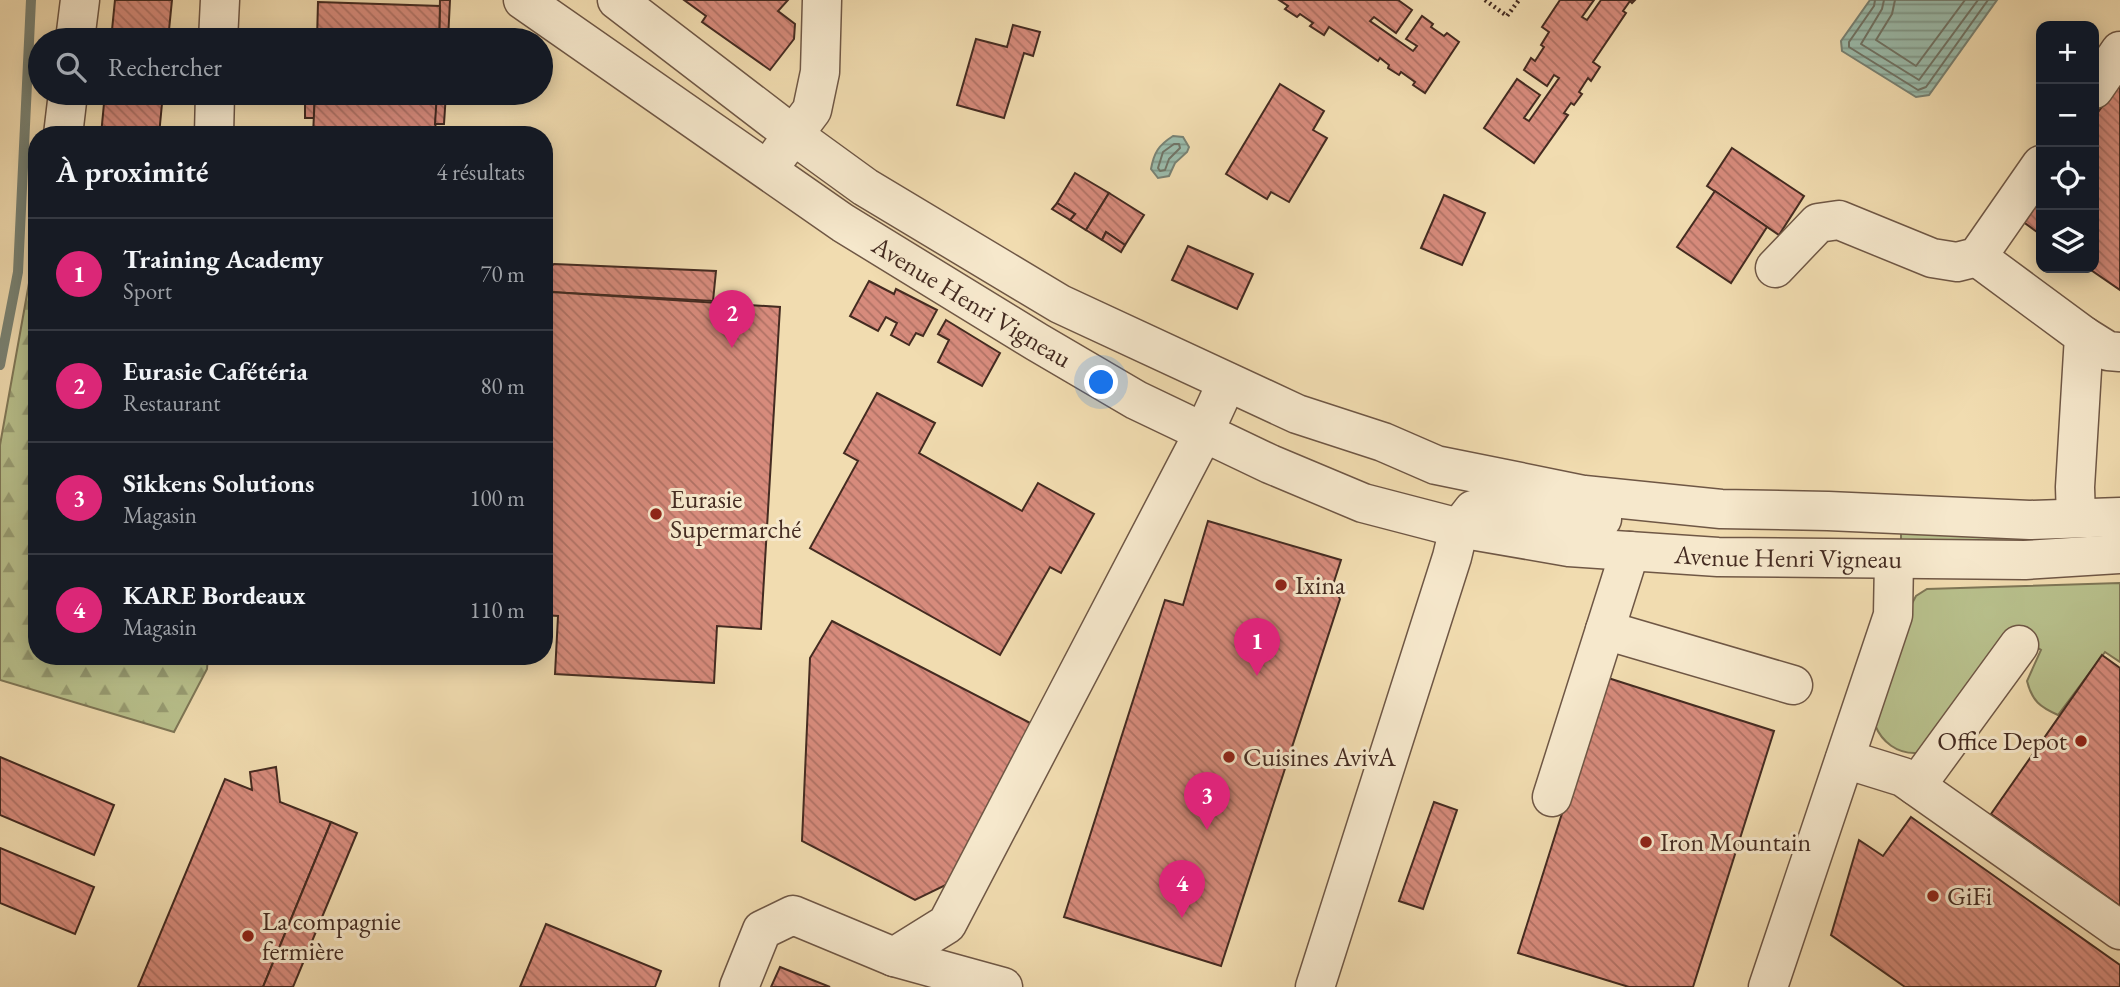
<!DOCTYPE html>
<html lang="fr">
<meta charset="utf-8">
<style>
body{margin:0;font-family:"EB Garamond",serif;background:#20242c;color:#f1f3f6}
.controls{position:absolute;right:21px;top:21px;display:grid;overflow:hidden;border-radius:14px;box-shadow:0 4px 18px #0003}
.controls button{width:63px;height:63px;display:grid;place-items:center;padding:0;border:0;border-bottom:2px solid #363941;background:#171b24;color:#f1f3f6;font:35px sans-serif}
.you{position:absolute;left:1102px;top:383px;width:24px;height:24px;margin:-18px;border:5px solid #fff;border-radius:50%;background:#1a73e8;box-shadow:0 0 0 10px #1a73e833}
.badge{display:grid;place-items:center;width:46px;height:46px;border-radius:50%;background:#db2777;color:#fff;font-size:23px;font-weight:700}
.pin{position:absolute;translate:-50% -58px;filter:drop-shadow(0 2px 4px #0008)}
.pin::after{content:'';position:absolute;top:37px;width:24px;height:21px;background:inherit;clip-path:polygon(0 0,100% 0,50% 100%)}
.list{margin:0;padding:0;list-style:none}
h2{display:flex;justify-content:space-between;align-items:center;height:91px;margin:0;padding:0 28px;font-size:30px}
h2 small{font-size:23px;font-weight:400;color:#9ea1a6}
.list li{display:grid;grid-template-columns:46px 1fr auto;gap:21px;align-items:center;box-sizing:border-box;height:112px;padding:0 28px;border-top:2px solid #363941}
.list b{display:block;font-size:26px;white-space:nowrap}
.list p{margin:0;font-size:23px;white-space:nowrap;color:#9ea1a6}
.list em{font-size:23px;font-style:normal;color:#9ea1a6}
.icon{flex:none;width:38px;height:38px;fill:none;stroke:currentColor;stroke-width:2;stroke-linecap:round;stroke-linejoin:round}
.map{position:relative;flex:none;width:2120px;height:987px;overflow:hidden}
.search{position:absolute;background:#171b24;box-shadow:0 4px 18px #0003;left:28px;top:28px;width:525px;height:77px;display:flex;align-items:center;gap:18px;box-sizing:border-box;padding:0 24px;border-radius:38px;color:#9ea1a6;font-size:26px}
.panel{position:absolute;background:#171b24;box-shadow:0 4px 18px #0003;left:28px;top:126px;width:525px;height:539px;border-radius:28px}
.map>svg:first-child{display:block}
</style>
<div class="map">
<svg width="2120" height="987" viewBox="0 0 2120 987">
<defs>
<pattern id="forest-firs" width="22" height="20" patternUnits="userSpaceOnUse" patternTransform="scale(1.75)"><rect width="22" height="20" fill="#b8c08c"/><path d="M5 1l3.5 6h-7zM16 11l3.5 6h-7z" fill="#979c72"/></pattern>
<pattern id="water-rules" width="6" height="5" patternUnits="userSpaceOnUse" patternTransform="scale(1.75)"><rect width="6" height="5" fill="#9bbcac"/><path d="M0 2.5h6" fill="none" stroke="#80998c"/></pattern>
<pattern id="building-back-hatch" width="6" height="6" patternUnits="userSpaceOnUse" patternTransform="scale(1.75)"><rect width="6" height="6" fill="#d78b7c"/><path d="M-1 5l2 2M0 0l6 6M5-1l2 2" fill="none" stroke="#b07265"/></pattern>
</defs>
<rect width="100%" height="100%" fill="#f1dcb0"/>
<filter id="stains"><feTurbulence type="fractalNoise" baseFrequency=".00286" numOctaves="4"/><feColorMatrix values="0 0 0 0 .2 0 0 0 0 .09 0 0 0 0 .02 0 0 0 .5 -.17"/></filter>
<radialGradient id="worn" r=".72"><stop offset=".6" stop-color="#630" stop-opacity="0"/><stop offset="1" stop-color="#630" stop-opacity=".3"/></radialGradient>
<g fill="#b8c08c" stroke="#7e7656" stroke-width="2">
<path d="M 2120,531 L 2120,543 L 1901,547 L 1901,532 Z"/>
<path d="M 2120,583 L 2120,662 L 2105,652 L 2058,715 C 2040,707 2032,701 2027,681 L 2041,650 L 2011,631 L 1917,753 C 1897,754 1882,742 1875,725 L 1908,611 L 1916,596 L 1927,589 Z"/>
</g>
<path fill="url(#forest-firs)" stroke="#7e7656" stroke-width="2" d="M 31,272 L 37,273 L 37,656 L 208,656 L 207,669 L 174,732 L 0,680 L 0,445 Z"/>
<g fill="url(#water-rules)" stroke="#788274" stroke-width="2">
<path d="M 1870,0 L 1997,0 L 1929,95 L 1916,97 L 1842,51 L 1841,41 Z"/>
<path d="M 1173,136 L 1183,137 L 1189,147 L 1187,152 L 1175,163 L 1169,176 L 1158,178 L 1151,169 C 1154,152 1159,145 1173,136 Z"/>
</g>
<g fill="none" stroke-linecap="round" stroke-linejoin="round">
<g stroke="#707466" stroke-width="2">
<path d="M 1875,0 L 1874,6 L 1849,42 L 1849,47 L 1918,90 L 1926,87 L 1988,0"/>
<path d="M 1884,0 L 1882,9 L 1861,44 L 1919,80 L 1978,0"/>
<path d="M 1895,0 L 1892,14 L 1876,40 L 1916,66 L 1965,0"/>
<path d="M 1174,144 L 1179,144 L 1180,148 L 1169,159 L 1165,170 L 1160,171 L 1158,168 L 1163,152 Z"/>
</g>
<path stroke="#788274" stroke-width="10" d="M 0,365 L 18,272 L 31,0"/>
</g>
<g fill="url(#building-back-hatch)" stroke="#442b21" stroke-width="2">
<path d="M 115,0 L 172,0 L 168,40 L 111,40 Z"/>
<path d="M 440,0 L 450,0 L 448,40 L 439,40 Z"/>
<path d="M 684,0 L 788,0 L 778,11 L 795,24 L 794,39 L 770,70 L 702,22 L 706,16 Z"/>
<path d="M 1279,0 L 1398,0 L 1412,10 L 1396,33 L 1374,17 L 1370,21 L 1413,51 L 1417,46 L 1406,39 L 1422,16 L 1433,24 L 1431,27 L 1444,36 L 1447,33 L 1459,42 L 1425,93 L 1413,85 L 1415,82 L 1401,72 L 1399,75 L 1388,68 L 1389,65 L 1380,58 L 1378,61 L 1329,27 L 1324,35 L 1310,26 L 1313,23 L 1300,14 L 1297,17 L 1285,9 L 1288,6 Z"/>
<path d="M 1560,0 L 1594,0 L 1582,17 L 1587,20 L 1601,0 L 1635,0 L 1632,3 L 1630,1 L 1623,11 L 1626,13 L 1593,62 L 1600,67 L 1591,81 L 1588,78 L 1579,92 L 1582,94 L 1574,105 L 1571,103 L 1564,113 L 1568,115 L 1534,163 L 1484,128 L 1517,79 L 1540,95 L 1524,118 L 1529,121 L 1559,78 L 1554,75 L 1547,86 L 1524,70 L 1531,58 L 1535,61 L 1544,47 L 1541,45 L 1549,32 L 1542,27 Z"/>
<path d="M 318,2 L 440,6 L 439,40 L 317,40 Z"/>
<path d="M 1013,25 L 1040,32 L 1033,56 L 1024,53 L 1004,118 L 957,105 L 976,39 L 1007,47 Z"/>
<path d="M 2120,81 L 2120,290 L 2088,268 L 2094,268 L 2094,118 Z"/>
<path d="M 1280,84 L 1324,111 L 1313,130 L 1327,138 L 1289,202 L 1271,192 L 1267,199 L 1226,174 Z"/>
<path d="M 105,93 L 163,93 L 159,135 L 101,135 Z"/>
<path d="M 305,93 L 315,93 L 314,118 L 305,118 Z"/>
<path d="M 315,93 L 437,93 L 435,135 L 313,135 Z"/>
<path d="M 437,93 L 446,93 L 444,124 L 435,124 Z"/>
<path d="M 1732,148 L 1804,196 L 1779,235 L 1707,186 Z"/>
<path d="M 1075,173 L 1109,193 L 1086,230 L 1070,220 L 1075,214 L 1057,203 Z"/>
<path d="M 1715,191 L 1767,227 L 1731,283 L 1677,247 Z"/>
<path d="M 1109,193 L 1144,215 L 1125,245 L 1106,232 L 1102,240 L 1086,230 Z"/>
<path d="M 2041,193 L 2041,235 L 2022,221 Z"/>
<path d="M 1444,195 L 1485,213 L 1462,265 L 1421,248 Z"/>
<path d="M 1057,203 L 1075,214 L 1070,220 L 1052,209 Z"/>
<path d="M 1106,232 L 1125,245 L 1121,252 L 1102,240 Z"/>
<path d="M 1188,246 L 1253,274 L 1237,309 L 1172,280 Z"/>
<path d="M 554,264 L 716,271 L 713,301 L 551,292 L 544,413 L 544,272 Z"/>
<path d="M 869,281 L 894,294 L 896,289 L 937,310 L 923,336 L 916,333 L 909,345 L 891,335 L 897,323 L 886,317 L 878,331 L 850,316 Z"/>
<path d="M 551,292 L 780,307 L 761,629 L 717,626 L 714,683 L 555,674 L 558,616 L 544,615 L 544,413 Z"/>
<path d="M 946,320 L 1000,353 L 982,386 L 938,362 L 949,340 L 938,334 Z"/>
<path d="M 877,393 L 935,423 L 919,453 L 1022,511 L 1038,483 L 1094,514 L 1061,573 L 1050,567 L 1000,655 L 810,548 L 858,461 L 844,453 Z"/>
<path d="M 1208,521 L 1341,560 L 1331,591 L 1337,593 L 1340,599 L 1221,966 L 1064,917 L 1165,600 L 1183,605 Z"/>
<path d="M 832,621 L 1034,725 L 956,880 L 915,900 L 802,841 L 810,658 Z"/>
<path d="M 2102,655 L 2120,668 L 2120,906 L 1991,814 Z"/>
<path d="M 1605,677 L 1774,731 L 1693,987 L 1629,987 L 1518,953 Z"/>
<path d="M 0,757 L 114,805 L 94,855 L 0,815 Z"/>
<path d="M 276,767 L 280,802 L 331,822 L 263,987 L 138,987 L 225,779 L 252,790 L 250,772 Z"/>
<path d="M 1434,802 L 1457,810 L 1423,909 L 1399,901 Z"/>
<path d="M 1911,817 L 2120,965 L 2120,987 L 1905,987 L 1831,935 L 1859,840 L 1883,856 Z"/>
<path d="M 331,822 L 357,833 L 293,987 L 263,987 Z"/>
<path d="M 0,848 L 94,887 L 75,934 L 0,903 Z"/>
<path d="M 546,924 L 661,971 L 655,987 L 520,987 Z"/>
<path d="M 780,967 L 830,987 L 771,987 Z"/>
</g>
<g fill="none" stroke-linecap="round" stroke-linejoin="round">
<defs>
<g id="minor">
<path id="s1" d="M 523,0 L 843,223 L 1037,342 L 1136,400 L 1270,464 L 1363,503 L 1459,528 L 1569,547 L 1718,557 L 2025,560 L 2120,554"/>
<path d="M 617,0 L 792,134 L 865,187 L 1060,304 L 1297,414 L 1383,442 L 1436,465 L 1584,495 L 1721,509 L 1828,511 L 2030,520 L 2120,517"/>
<path d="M 75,40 L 80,0"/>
<path d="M 218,40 L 220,0"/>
<path d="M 2094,89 L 2120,51"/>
<path d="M 63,135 L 68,93"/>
<path d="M 214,135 L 215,93"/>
<path d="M 779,154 L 812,110 L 820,72 L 822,0"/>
<path d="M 1977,257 L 2084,336 L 2075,487 L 2076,518"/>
<path d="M 1775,268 L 1818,223 L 1839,220 L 1932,258 L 1957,262 L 1977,257 L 2041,165"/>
<path d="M 2084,336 L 2108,351 L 2120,352"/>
<path d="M 1605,630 L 1793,685"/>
<path d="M 1845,759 L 1903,777 L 2120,930"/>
<path d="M 1916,786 L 2019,645"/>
<path d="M 1552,797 L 1630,551"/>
<path d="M 894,957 L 1003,987"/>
<path d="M 739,987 L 762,930 L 793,915 L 894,957 L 947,924 L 1204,432 L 1227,382"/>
<path d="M 1315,987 L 1452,557 L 1459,528 L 1473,510 L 1490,505 L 1577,521 L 1602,519"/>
<path d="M 1768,987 L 1893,615 L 1894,560"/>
</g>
</defs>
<use href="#minor" stroke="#6f5745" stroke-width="41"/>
<path stroke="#442b21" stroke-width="4.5" stroke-dasharray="2 3.5" stroke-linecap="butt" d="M 1485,0 L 1507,16 L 1519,0"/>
<use href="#minor" stroke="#f6e8cc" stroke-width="38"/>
</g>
<g fill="#8f2418" stroke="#f6e8cc" stroke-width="2.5">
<circle cx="656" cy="514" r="7"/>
<circle cx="1281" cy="585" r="7"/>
<circle cx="2081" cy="741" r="7"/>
<circle cx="1229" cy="757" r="7"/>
<circle cx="1646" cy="842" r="7"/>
<circle cx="1933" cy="896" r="7"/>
<circle cx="248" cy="936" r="7"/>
</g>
<g text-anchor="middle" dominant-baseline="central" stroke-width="6" stroke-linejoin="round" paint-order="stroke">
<g font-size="26" fill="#442b21" stroke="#f6e8cc">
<text stroke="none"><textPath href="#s1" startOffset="541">Avenue Henri Vigneau</textPath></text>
<text stroke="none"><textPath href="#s1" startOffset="1412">Avenue Henri Vigneau</textPath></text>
</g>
<g font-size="26" fill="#442b21" stroke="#f6e8cc" text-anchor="start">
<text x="670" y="499">Eurasie<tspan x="670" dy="30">Supermarché</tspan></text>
<text x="1295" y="585">Ixina</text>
<text x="2067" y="741" text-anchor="end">Office Depot</text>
<text x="1243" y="757">Cuisines AvivA</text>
<text x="1660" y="842">Iron Mountain</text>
<text x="1947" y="896">GiFi</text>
<text x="262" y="921">La compagnie<tspan x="262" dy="30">fermière</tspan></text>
</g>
</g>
<rect width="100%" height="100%" filter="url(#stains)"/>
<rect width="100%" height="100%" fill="url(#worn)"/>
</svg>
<div class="controls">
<button>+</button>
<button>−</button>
<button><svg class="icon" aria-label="locate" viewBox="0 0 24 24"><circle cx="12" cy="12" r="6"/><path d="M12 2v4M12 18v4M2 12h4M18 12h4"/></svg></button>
<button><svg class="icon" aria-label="layers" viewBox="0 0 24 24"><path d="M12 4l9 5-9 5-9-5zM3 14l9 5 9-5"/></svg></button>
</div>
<div class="you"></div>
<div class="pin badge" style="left:1257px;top:676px">1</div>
<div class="pin badge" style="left:732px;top:348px">2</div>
<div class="pin badge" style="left:1207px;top:830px">3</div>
<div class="pin badge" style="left:1182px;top:918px">4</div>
<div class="search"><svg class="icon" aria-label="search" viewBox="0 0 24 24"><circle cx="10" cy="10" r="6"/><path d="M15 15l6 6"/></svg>Rechercher</div>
<section class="panel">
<h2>À proximité<small>4 résultats</small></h2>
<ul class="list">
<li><span class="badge">1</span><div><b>Training Academy</b><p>Sport</p></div><em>70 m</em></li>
<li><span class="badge">2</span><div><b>Eurasie Cafétéria</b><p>Restaurant</p></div><em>80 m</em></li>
<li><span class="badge">3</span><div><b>Sikkens Solutions</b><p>Magasin</p></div><em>100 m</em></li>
<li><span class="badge">4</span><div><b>KARE Bordeaux</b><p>Magasin</p></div><em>110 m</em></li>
</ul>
</section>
</div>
